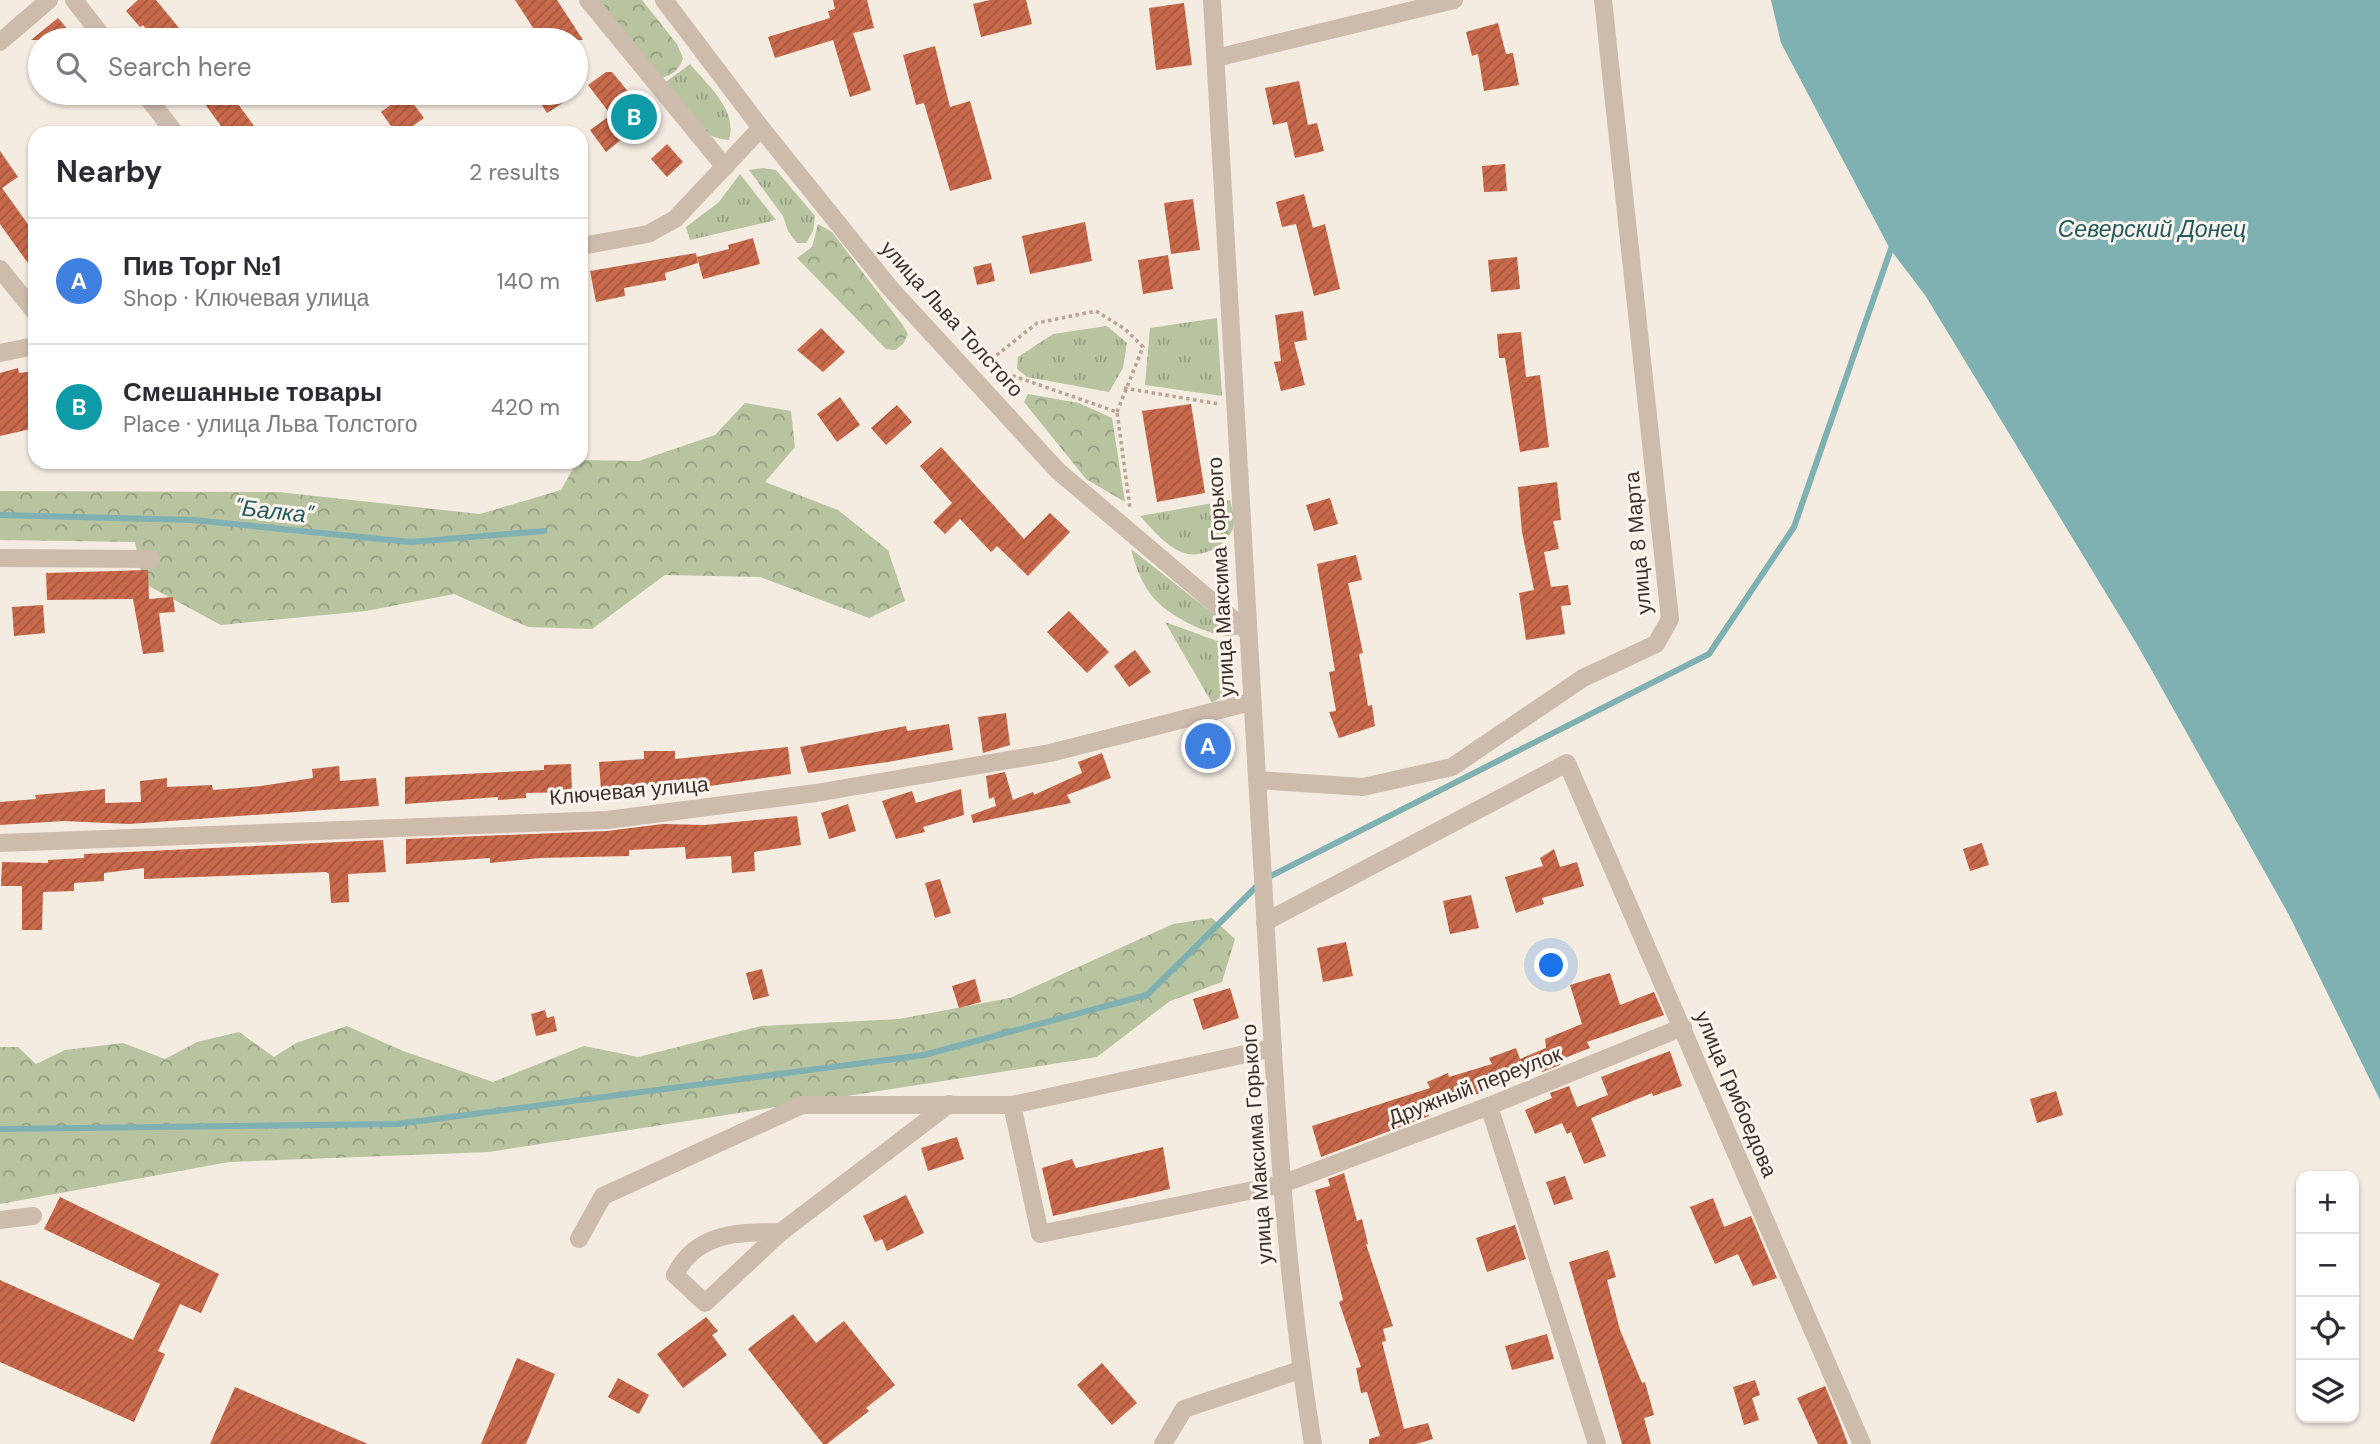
<!DOCTYPE html>
<meta charset="utf-8">
<style>
body{margin:0;font-family:"DM Sans",sans-serif;background:#f2f2f3;color:#2b2b33}
.controls{position:absolute;right:21px;bottom:21px;display:grid;overflow:hidden;border-radius:14px;box-shadow:0 2px 5px #0004}
.controls button{width:63px;height:63px;display:grid;place-items:center;padding:0;border:0;border-bottom:2px solid #e1e1e2;background:#fff;color:#2b2b33;font:35px sans-serif}
.you{position:absolute;left:1552px;top:966px;width:24px;height:24px;margin:-18px;border:5px solid #fff;border-radius:50%;background:#1a73e8;box-shadow:0 0 0 10px #1a73e833}
.badge{display:grid;place-items:center;width:46px;height:46px;border-radius:50%;background:#0b8043;color:#fff;font-size:23px;font-weight:700}
.pin{position:absolute;translate:-50% -50%;border:4px solid #fff;box-shadow:0 2px 7px #0006}
.list{margin:0;padding:0;list-style:none}
h2{display:flex;justify-content:space-between;align-items:center;height:91px;margin:0;padding:0 28px;font-size:30px}
h2 small{font-size:23px;font-weight:400;color:#7c7c81}
.list li{display:grid;grid-template-columns:46px 1fr auto;gap:21px;align-items:center;box-sizing:border-box;height:126px;padding:0 28px;border-top:2px solid #e1e1e2}
.list b{display:block;font-size:26px;white-space:nowrap}
.list p{margin:0;font-size:23px;white-space:nowrap;color:#7c7c81}
.list em{font-size:23px;font-style:normal;color:#7c7c81}
.icon{flex:none;width:38px;height:38px;fill:none;stroke:currentColor;stroke-width:2;stroke-linecap:round;stroke-linejoin:round}
.map{position:relative;flex:none;width:2380px;height:1444px;overflow:hidden}
.search{position:absolute;background:#fff;box-shadow:0 2px 5px #0004;left:28px;top:28px;width:560px;height:77px;display:flex;align-items:center;gap:18px;box-sizing:border-box;padding:0 24px;border-radius:38px;color:#7c7c81;font-size:26px}
.panel{position:absolute;background:#fff;box-shadow:0 2px 5px #0004;left:28px;top:126px;width:560px;height:343px;border-radius:21px}
.map>svg:first-child{display:block}
</style>
<div class="map">
<svg width="2380" height="1444" viewBox="0 0 2380 1444">
<defs>
<pattern id="grass-tufts" width="24" height="20" patternUnits="userSpaceOnUse" patternTransform="scale(1.75)"><rect width="24" height="20" fill="#b8c4a0"/><path d="M3 7l-1-3M5 7V3M7 7l1-3M15 17l-1-3M17 17v-4M19 17l1-3" fill="none" stroke="#97a083"/></pattern>
<pattern id="forest-crowns" width="20" height="18" patternUnits="userSpaceOnUse" patternTransform="scale(1.75)"><rect width="20" height="18" fill="#b8c4a0"/><path d="M2 6a3 3 0 1 1 6 0M12 15a3 3 0 1 1 6 0" fill="none" stroke="#97a083"/></pattern>
<pattern id="building-hatch" width="6" height="6" patternUnits="userSpaceOnUse" patternTransform="scale(1.75)"><rect width="6" height="6" fill="#c8694b"/><path d="M-1 1l2-2M0 6l6-6M5 7l2-2" fill="none" stroke="#a4573f"/></pattern>
</defs>
<rect width="100%" height="100%" fill="#f4ebe1"/>
<g fill="url(#grass-tufts)">
<path d="M 690,64 C 708,86 738,110 729,140 C 697,138 682,108 663,84 Z"/>
<path d="M 763,168 L 776,170 L 815,216 L 813,231 L 806,243 L 797,243 L 788,231 L 783,216 L 749,170 Z"/>
<path d="M 740,174 L 776,220 L 690,240 L 686,227 L 719,202 Z"/>
<path d="M 1217,318 L 1222,396 L 1145,385 L 1150,328 Z"/>
<path d="M 1107,326 L 1127,343 L 1123,368 L 1109,392 L 1027,377 L 1017,369 L 1018,357 L 1053,334 Z"/>
<path d="M 1230,500 C 1231,506 1235,515 1234,522 C 1233,542 1207,557 1188,554 C 1169,550 1152,529 1140,516 Z"/>
<path d="M 1131,549 L 1239,634 C 1226,638 1214,634 1201,629 C 1160,611 1142,594 1131,549 Z"/>
<path d="M 1165,622 L 1231,646 C 1238,677 1241,685 1212,703 Z"/>
</g>
<g fill="url(#forest-crowns)">
<path d="M 595,0 L 642,0 L 677,44 L 683,58 C 679,71 672,75 659,79 Z"/>
<path d="M 818,224 L 832,232 L 902,324 L 908,334 L 903,344 L 895,350 L 886,349 L 797,258 L 812,247 Z"/>
<path d="M 1028,394 L 1079,403 L 1112,418 L 1125,502 L 1086,479 L 1024,402 Z"/>
<path d="M 745,403 L 791,411 L 795,447 L 765,482 L 838,510 L 888,550 L 905,601 L 869,618 L 760,577 L 665,575 L 592,629 L 528,627 L 454,594 L 366,611 L 221,625 L 143,583 L 135,542 L 0,540 L 0,491 L 278,492 L 480,514 L 561,490 L 577,462 L 581,460 L 639,461 L 715,435 Z"/>
<path d="M 1212,918 L 1235,939 L 1222,982 L 1170,1001 L 1097,1057 L 489,1152 L 229,1162 L 0,1204 L 0,1047 L 18,1047 L 36,1064 L 65,1050 L 123,1043 L 165,1059 L 197,1042 L 239,1032 L 274,1057 L 296,1043 L 347,1026 L 403,1051 L 493,1082 L 584,1046 L 638,1057 L 761,1026 L 899,1019 L 1010,998 L 1173,924 Z"/>
</g>
<path fill="#7fb0b2" d="M 1771,0 L 2380,0 L 2380,1100 L 2289,915 L 2138,646 L 1925,295 L 1890,249 L 1781,43 Z"/>
<g fill="none" stroke-linecap="round" stroke-linejoin="round">
<g stroke="#7fb0b2" stroke-width="6">
<path d="M 0,515 L 193,520 L 411,542 L 544,531"/>
<path d="M 0,1129 L 397,1124 L 924,1055 L 1147,995 L 1263,880 L 1709,654 L 1794,527 L 1893,243"/>
</g>
</g>
<g fill="url(#building-hatch)">
<path d="M 138,0 L 156,0 L 189,40 L 154,40 L 143,25 L 140,27 L 126,11 Z"/>
<path d="M 515,0 L 557,0 L 583,40 L 541,40 Z"/>
<path d="M 833,0 L 867,0 L 874,28 L 853,33 L 871,90 L 850,97 L 833,40 L 775,58 L 768,37 L 830,18 L 828,11 L 835,9 Z"/>
<path d="M 990,0 L 1026,0 L 1032,24 L 981,37 L 973,4 Z"/>
<path d="M 1184,3 L 1192,65 L 1156,70 L 1149,8 Z"/>
<path d="M 58,18 L 77,40 L 31,40 Z"/>
<path d="M 1498,23 L 1506,54 L 1513,53 L 1519,85 L 1484,91 L 1478,54 L 1472,56 L 1466,32 Z"/>
<path d="M 935,46 L 950,107 L 970,101 L 992,179 L 950,191 L 924,103 L 916,105 L 903,55 Z"/>
<path d="M 606,72 L 612,72 L 649,117 L 606,152 L 590,130 L 611,115 L 588,85 Z"/>
<path d="M 1299,81 L 1308,125 L 1317,123 L 1324,151 L 1295,158 L 1287,122 L 1273,125 L 1265,88 Z"/>
<path d="M 197,93 L 230,93 L 259,133 L 226,133 Z"/>
<path d="M 534,93 L 578,93 L 547,113 Z"/>
<path d="M 406,94 L 424,118 L 403,133 L 396,133 L 381,112 Z"/>
<path d="M 667,144 L 683,162 L 667,177 L 651,159 Z"/>
<path d="M 0,151 L 18,177 L 2,188 L 35,234 L 35,273 L 0,224 Z"/>
<path d="M 1505,164 L 1507,191 L 1484,192 L 1482,166 Z"/>
<path d="M 1304,194 L 1313,228 L 1325,224 L 1340,289 L 1314,296 L 1296,224 L 1282,227 L 1276,202 Z"/>
<path d="M 1193,199 L 1200,250 L 1171,254 L 1164,203 Z"/>
<path d="M 1085,222 L 1092,261 L 1030,274 L 1022,236 Z"/>
<path d="M 753,238 L 760,264 L 703,279 L 697,257 L 729,249 L 728,245 Z"/>
<path d="M 696,253 L 698,263 L 665,273 L 666,280 L 624,288 L 625,296 L 596,302 L 590,271 Z"/>
<path d="M 1168,255 L 1173,289 L 1143,294 L 1138,260 Z"/>
<path d="M 1517,257 L 1520,289 L 1491,292 L 1488,260 Z"/>
<path d="M 991,263 L 995,281 L 977,285 L 973,267 Z"/>
<path d="M 1303,311 L 1307,340 L 1294,342 L 1305,385 L 1281,391 L 1274,362 L 1281,361 L 1275,315 Z"/>
<path d="M 821,328 L 845,352 L 823,372 L 797,350 Z"/>
<path d="M 1521,332 L 1526,377 L 1540,375 L 1549,447 L 1520,452 L 1505,358 L 1499,358 L 1497,334 Z"/>
<path d="M 18,368 L 19,373 L 35,371 L 35,428 L 0,436 L 0,373 Z"/>
<path d="M 840,397 L 860,425 L 837,442 L 817,414 Z"/>
<path d="M 1191,404 L 1205,493 L 1157,502 L 1142,411 Z"/>
<path d="M 897,405 L 912,422 L 886,445 L 871,428 Z"/>
<path d="M 941,447 L 1024,539 L 1050,513 L 1070,532 L 1028,576 L 997,546 L 991,552 L 960,519 L 945,534 L 933,522 L 952,503 L 920,466 Z"/>
<path d="M 1557,482 L 1561,520 L 1553,521 L 1559,549 L 1544,552 L 1551,587 L 1568,585 L 1571,605 L 1561,606 L 1565,634 L 1526,640 L 1519,593 L 1534,590 L 1522,532 L 1518,487 Z"/>
<path d="M 1330,498 L 1338,524 L 1314,531 L 1306,505 Z"/>
<path d="M 1356,555 L 1362,580 L 1348,583 L 1363,653 L 1359,654 L 1368,706 L 1372,705 L 1375,726 L 1339,738 L 1329,712 L 1336,711 L 1329,672 L 1335,671 L 1317,564 Z"/>
<path d="M 148,570 L 149,599 L 173,597 L 175,612 L 159,613 L 164,652 L 143,654 L 133,599 L 47,600 L 46,573 Z"/>
<path d="M 43,605 L 45,633 L 14,636 L 12,607 Z"/>
<path d="M 1069,611 L 1109,652 L 1087,673 L 1047,632 Z"/>
<path d="M 1135,650 L 1151,672 L 1129,687 L 1114,666 Z"/>
<path d="M 1006,713 L 1010,745 L 983,753 L 978,717 Z"/>
<path d="M 949,724 L 953,750 L 888,762 L 808,773 L 800,747 L 906,726 L 907,731 Z"/>
<path d="M 788,747 L 791,774 L 696,788 L 696,784 L 630,785 L 630,789 L 601,791 L 599,762 L 644,759 L 644,751 L 675,751 L 675,759 Z"/>
<path d="M 1102,753 L 1111,778 L 1067,795 L 1071,803 L 973,823 L 971,815 L 996,806 L 994,797 L 989,799 L 986,776 L 1005,772 L 1013,800 L 1033,792 L 1034,795 L 1082,773 L 1078,762 Z"/>
<path d="M 571,764 L 572,792 L 526,793 L 526,798 L 498,800 L 498,797 L 405,804 L 405,777 L 544,770 L 544,765 Z"/>
<path d="M 339,766 L 340,781 L 376,778 L 379,806 L 129,824 L 64,821 L 0,825 L 0,802 L 36,799 L 35,795 L 105,789 L 105,803 L 141,802 L 140,781 L 167,778 L 167,787 L 212,785 L 213,790 L 261,786 L 313,778 L 312,769 Z"/>
<path d="M 961,789 L 964,815 L 923,827 L 925,832 L 896,839 L 882,801 L 912,791 L 916,803 Z"/>
<path d="M 848,804 L 856,831 L 829,839 L 821,813 Z"/>
<path d="M 797,816 L 801,845 L 754,852 L 755,871 L 732,873 L 731,856 L 686,859 L 685,847 L 629,850 L 629,856 L 540,858 L 490,863 L 490,858 L 406,864 L 406,839 L 607,831 L 663,824 L 705,825 Z"/>
<path d="M 383,840 L 386,872 L 348,874 L 349,902 L 331,903 L 329,874 L 326,872 L 144,879 L 144,868 L 104,873 L 104,881 L 74,883 L 74,891 L 43,892 L 42,930 L 22,930 L 22,886 L 1,886 L 2,862 L 48,863 L 48,860 L 84,858 L 84,854 Z"/>
<path d="M 1982,843 L 1989,865 L 1970,871 L 1963,849 Z"/>
<path d="M 1554,849 L 1560,867 L 1577,862 L 1584,886 L 1542,898 L 1544,904 L 1516,913 L 1505,877 L 1543,866 L 1540,858 Z"/>
<path d="M 940,879 L 951,913 L 935,918 L 925,883 Z"/>
<path d="M 1471,895 L 1479,928 L 1450,934 L 1443,901 Z"/>
<path d="M 1346,942 L 1353,976 L 1323,982 L 1317,948 Z"/>
<path d="M 762,969 L 769,996 L 753,1000 L 746,973 Z"/>
<path d="M 1610,973 L 1620,1005 L 1654,992 L 1664,1015 L 1587,1042 L 1590,1048 L 1562,1059 L 1560,1065 L 1542,1072 L 1540,1067 L 1490,1086 L 1491,1089 L 1428,1112 L 1429,1116 L 1321,1157 L 1312,1126 L 1430,1088 L 1427,1082 L 1448,1073 L 1449,1077 L 1492,1064 L 1489,1058 L 1516,1048 L 1520,1059 L 1546,1048 L 1545,1039 L 1582,1024 L 1570,985 Z"/>
<path d="M 975,979 L 981,1002 L 959,1008 L 952,986 Z"/>
<path d="M 1230,988 L 1239,1018 L 1203,1030 L 1193,999 Z"/>
<path d="M 545,1010 L 547,1018 L 554,1016 L 557,1031 L 536,1036 L 531,1014 Z"/>
<path d="M 1670,1051 L 1682,1086 L 1653,1096 L 1652,1093 L 1591,1118 L 1606,1156 L 1584,1164 L 1571,1132 L 1567,1134 L 1562,1123 L 1535,1134 L 1525,1110 L 1552,1098 L 1550,1093 L 1569,1086 L 1577,1107 L 1608,1095 L 1601,1077 Z"/>
<path d="M 2056,1091 L 2063,1115 L 2037,1123 L 2030,1099 Z"/>
<path d="M 957,1137 L 964,1159 L 928,1171 L 921,1148 Z"/>
<path d="M 1163,1147 L 1170,1189 L 1053,1216 L 1042,1168 L 1072,1159 L 1076,1168 Z"/>
<path d="M 1344,1173 L 1357,1221 L 1362,1219 L 1368,1244 L 1366,1244 L 1393,1326 L 1383,1329 L 1386,1341 L 1382,1342 L 1404,1429 L 1428,1423 L 1433,1439 L 1416,1444 L 1369,1444 L 1369,1439 L 1380,1436 L 1367,1392 L 1361,1393 L 1356,1368 L 1361,1367 L 1339,1302 L 1343,1300 L 1315,1190 L 1330,1186 L 1328,1179 Z"/>
<path d="M 1565,1176 L 1573,1199 L 1554,1205 L 1546,1182 Z"/>
<path d="M 906,1195 L 924,1233 L 887,1251 L 882,1239 L 875,1242 L 863,1216 Z"/>
<path d="M 60,1197 L 219,1274 L 201,1313 L 180,1304 L 158,1351 L 165,1354 L 134,1422 L 0,1362 L 0,1280 L 133,1340 L 160,1284 L 44,1229 Z"/>
<path d="M 1713,1198 L 1724,1227 L 1751,1216 L 1777,1278 L 1753,1286 L 1738,1254 L 1715,1264 L 1690,1207 Z"/>
<path d="M 1515,1225 L 1526,1259 L 1487,1272 L 1476,1238 Z"/>
<path d="M 1608,1250 L 1616,1277 L 1607,1280 L 1620,1330 L 1642,1383 L 1645,1382 L 1654,1415 L 1644,1418 L 1651,1444 L 1622,1444 L 1569,1262 Z"/>
<path d="M 793,1314 L 816,1343 L 844,1321 L 895,1385 L 866,1408 L 869,1411 L 827,1444 L 823,1444 L 748,1349 Z"/>
<path d="M 706,1317 L 718,1331 L 712,1335 L 727,1355 L 683,1388 L 657,1354 Z"/>
<path d="M 1547,1334 L 1554,1359 L 1512,1370 L 1505,1346 Z"/>
<path d="M 517,1358 L 555,1374 L 526,1444 L 481,1444 Z"/>
<path d="M 1102,1363 L 1137,1403 L 1112,1425 L 1077,1385 Z"/>
<path d="M 618,1378 L 649,1395 L 639,1414 L 608,1397 Z"/>
<path d="M 1755,1380 L 1760,1395 L 1752,1398 L 1759,1420 L 1744,1425 L 1733,1387 Z"/>
<path d="M 1825,1386 L 1839,1420 L 1848,1444 L 1818,1444 L 1797,1398 Z"/>
<path d="M 235,1387 L 368,1444 L 210,1444 Z"/>
</g>
<g fill="none" stroke-linecap="round" stroke-linejoin="round">
<g stroke="#b9a596" stroke-width="3.5" stroke-dasharray="3.5 3.5" stroke-linecap="butt">
<path d="M 1124,388 L 1219,404"/>
<path d="M 1117,412 L 1143,347 L 1125,329 L 1096,311 L 1037,323 L 993,358 L 1005,373 L 1117,412 L 1130,508"/>
</g>
<g stroke="#cdbbac" stroke-width="18">
<path d="M 74,0 L 105,40"/>
<path d="M 588,0 L 725,167"/>
<path d="M 664,0 L 761,128 L 890,288 L 1058,471 L 1247,631"/>
<path d="M 1212,0 C 1228,293 1246,586 1263,879 C 1274,1068 1282,1257 1313,1444"/>
<path d="M 0,42 L 49,0"/>
<path d="M 1216,58 L 1454,0"/>
<path d="M 144,93 L 175,133"/>
<path d="M 581,246 L 648,234 L 675,219 L 761,128"/>
<path d="M 0,269 L 35,312"/>
<path d="M 0,353 L 35,346"/>
<path d="M 0,558 L 151,559"/>
<path d="M 1257,780 L 1363,787 L 1452,767 L 1583,678 L 1656,644 L 1670,619 L 1603,0"/>
<path d="M 0,843 L 607,820 L 816,793 L 1050,753 L 1251,702"/>
<path d="M 1265,922 L 1567,763 L 1862,1444"/>
<path d="M 1273,1048 L 1012,1105 L 1040,1234 L 1282,1184 L 1489,1106 L 1683,1027"/>
<path d="M 1489,1106 L 1597,1444"/>
<path d="M 0,1220 L 33,1216"/>
<path d="M 781,1232 C 739,1232 696,1232 675,1275 L 705,1303 L 781,1232 L 949,1104"/>
<path d="M 579,1239 L 603,1196 L 802,1105 L 1012,1105"/>
<path d="M 1163,1444 L 1184,1409 L 1300,1370"/>
</g>
</g>
<g text-anchor="middle" dominant-baseline="central" stroke-width="6" stroke-linejoin="round" paint-order="stroke">
<g font-size="21" fill="#3b302b" stroke="#fbf5ee">
<text transform="translate(952 319) rotate(48)">улица Льва Толстого</text>
<text transform="translate(1638 543) rotate(-95)">улица 8 Марта</text>
<text transform="translate(1221 577) rotate(-93)">улица Максима Горького</text>
<text transform="translate(629 791) rotate(-5)">Ключевая улица</text>
<text transform="translate(1475 1086) rotate(-21)">Дружный переулок</text>
<text transform="translate(1736 1094) rotate(67)">улица Грибоедова</text>
<text transform="translate(1257 1144) rotate(-94)">улица Максима Горького</text>
</g>
<g font-size="23" font-style="italic" fill="#1f5a5e" stroke="#fbf5ee">
<text x="2152" y="229">Северский Донец</text>
<text transform="translate(274 511) rotate(6)">"Балка"</text>
</g>
</g>
</svg>
<div class="controls">
<button>+</button>
<button>−</button>
<button><svg class="icon" aria-label="locate" viewBox="0 0 24 24"><circle cx="12" cy="12" r="6"/><path d="M12 2v4M12 18v4M2 12h4M18 12h4"/></svg></button>
<button><svg class="icon" aria-label="layers" viewBox="0 0 24 24"><path d="M12 4l9 5-9 5-9-5zM3 14l9 5 9-5"/></svg></button>
</div>
<div class="you"></div>
<div class="pin badge" style="left:1208px;top:746px;background:#3f7fe0">A</div>
<div class="pin badge" style="left:634px;top:117px;background:#0f9aa8">B</div>
<div class="search"><svg class="icon" aria-label="search" viewBox="0 0 24 24"><circle cx="10" cy="10" r="6"/><path d="M15 15l6 6"/></svg>Search here</div>
<section class="panel">
<h2>Nearby<small>2 results</small></h2>
<ul class="list">
<li><span class="badge" style="background:#3f7fe0">A</span><div><b>Пив Торг №1</b><p>Shop · Ключевая улица</p></div><em>140 m</em></li>
<li><span class="badge" style="background:#0f9aa8">B</span><div><b>Смешанные товары</b><p>Place · улица Льва Толстого</p></div><em>420 m</em></li>
</ul>
</section>
</div>
